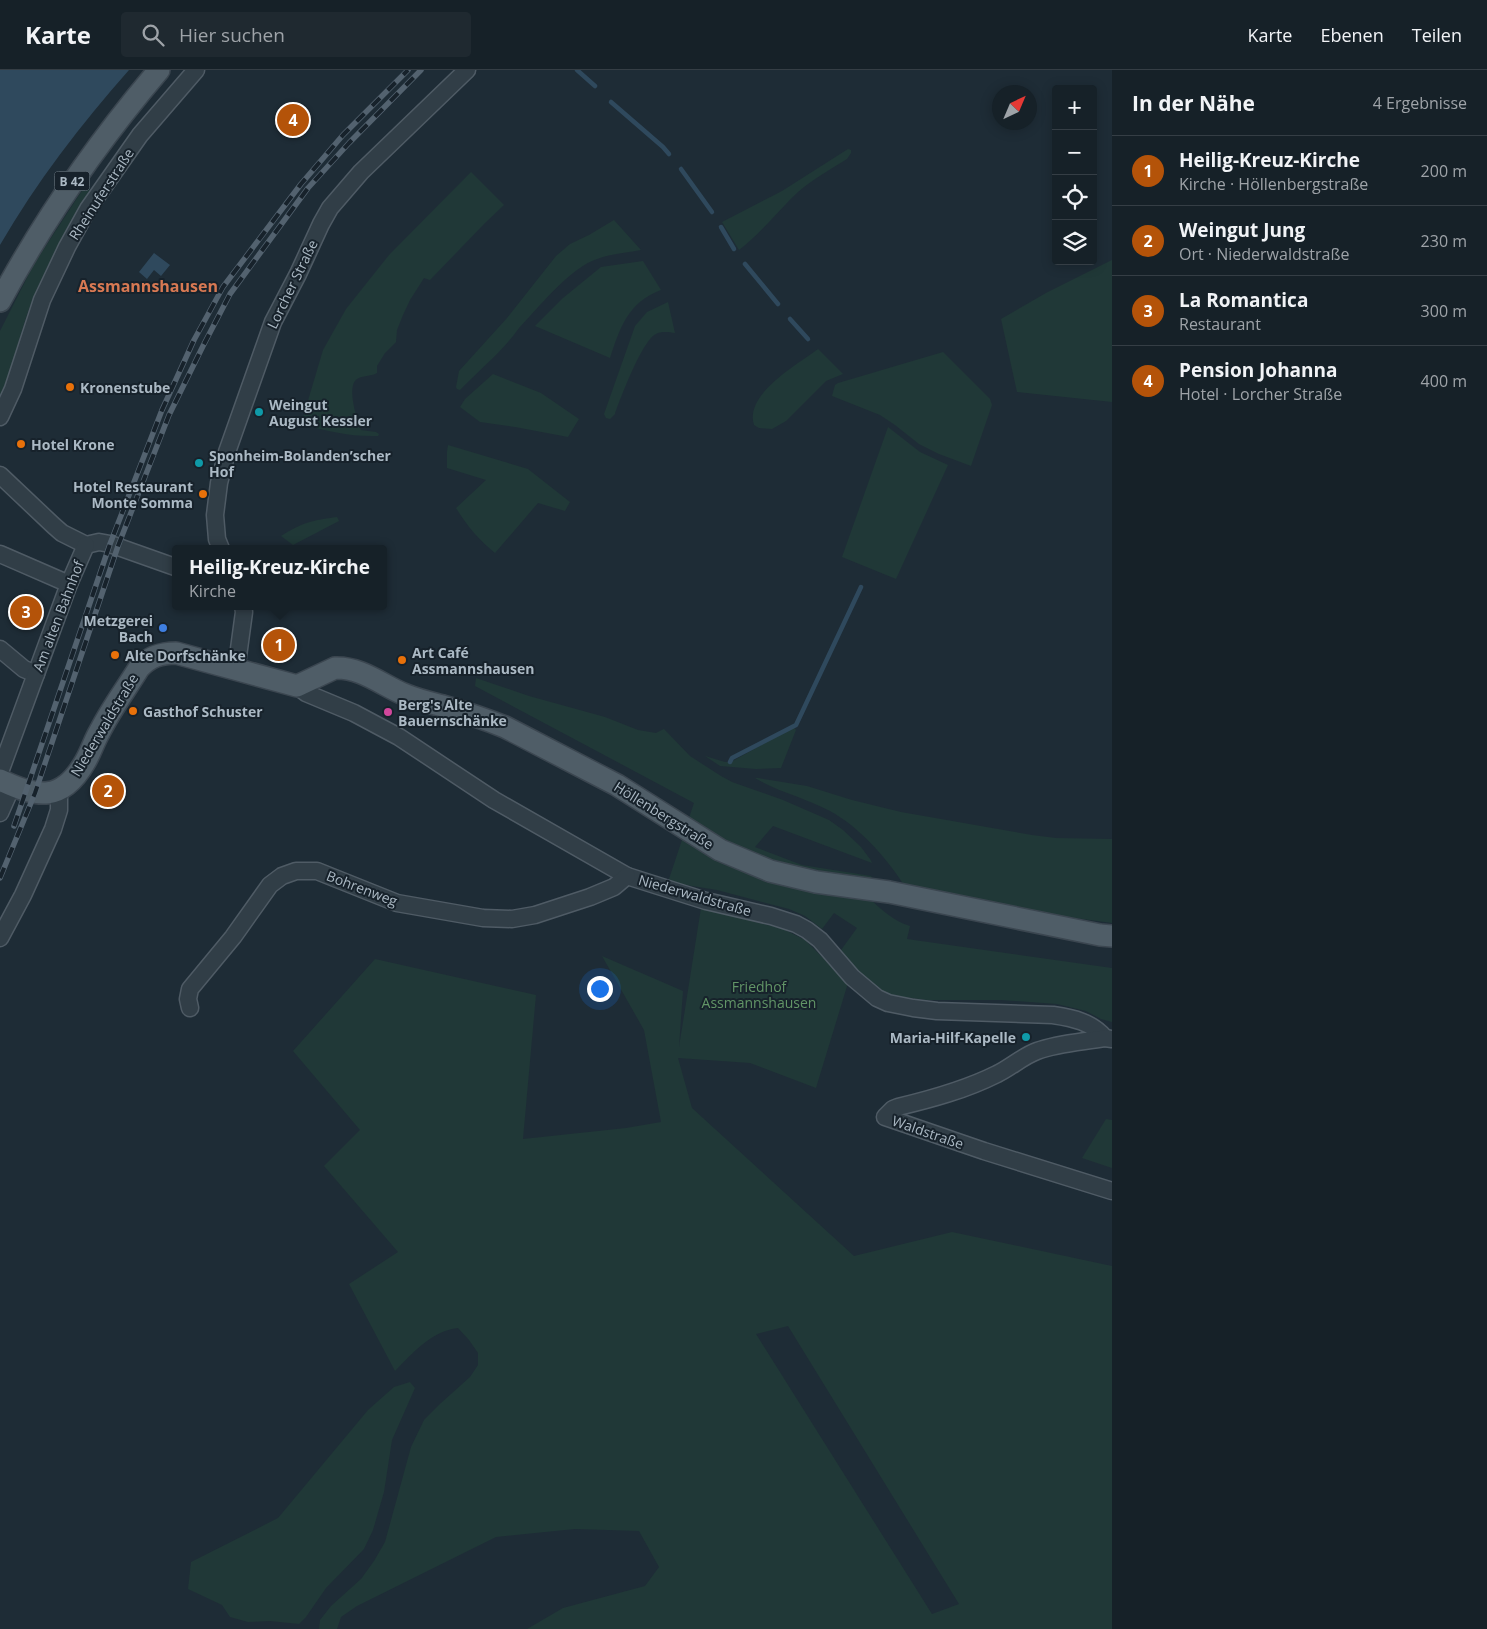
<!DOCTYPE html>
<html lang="de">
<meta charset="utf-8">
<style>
body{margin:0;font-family:"Open Sans",sans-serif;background:#1f2930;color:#f1f3f6}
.controls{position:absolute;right:15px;top:15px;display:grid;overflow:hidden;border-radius:5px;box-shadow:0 2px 12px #0003}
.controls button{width:45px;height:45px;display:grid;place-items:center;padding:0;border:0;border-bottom:1px solid #353e45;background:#162128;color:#f1f3f6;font:25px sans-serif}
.compass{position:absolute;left:992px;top:15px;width:45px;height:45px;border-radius:50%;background:#162128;box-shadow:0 2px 12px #0003;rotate:44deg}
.you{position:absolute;left:599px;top:918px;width:18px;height:18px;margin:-12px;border:4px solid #fff;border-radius:50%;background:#1a73e8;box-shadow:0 0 0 8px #1a73e833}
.badge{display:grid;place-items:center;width:32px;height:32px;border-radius:50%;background:#b45309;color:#fff;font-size:16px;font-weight:700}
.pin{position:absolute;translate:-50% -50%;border:2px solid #fff;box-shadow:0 1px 5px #0006}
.popup{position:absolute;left:172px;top:475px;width:215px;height:65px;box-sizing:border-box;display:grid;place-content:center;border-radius:5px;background:#162128;filter:drop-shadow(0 1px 4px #0005);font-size:16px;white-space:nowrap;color:#9ea3a8}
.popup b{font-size:19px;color:#f1f3f6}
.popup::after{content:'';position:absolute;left:50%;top:100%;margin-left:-10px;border:10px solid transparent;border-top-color:#162128}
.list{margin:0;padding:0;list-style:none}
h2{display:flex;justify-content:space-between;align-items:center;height:65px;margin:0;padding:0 20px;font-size:21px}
h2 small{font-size:16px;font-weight:400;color:#9ea3a8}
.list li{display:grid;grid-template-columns:32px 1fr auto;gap:15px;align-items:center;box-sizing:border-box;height:70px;padding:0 20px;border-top:1px solid #353e45}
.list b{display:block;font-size:19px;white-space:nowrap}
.list p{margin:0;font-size:16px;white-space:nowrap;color:#9ea3a8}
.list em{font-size:16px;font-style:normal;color:#9ea3a8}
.icon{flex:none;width:28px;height:28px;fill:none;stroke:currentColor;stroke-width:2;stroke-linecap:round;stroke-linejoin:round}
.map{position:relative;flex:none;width:1112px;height:1559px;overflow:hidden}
header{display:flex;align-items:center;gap:30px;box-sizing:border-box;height:70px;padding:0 25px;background:#162128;border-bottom:1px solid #353e45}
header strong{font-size:24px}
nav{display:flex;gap:28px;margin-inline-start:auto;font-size:18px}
.search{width:350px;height:45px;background:#1f2930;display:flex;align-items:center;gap:12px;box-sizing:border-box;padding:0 18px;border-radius:5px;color:#9ea3a8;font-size:19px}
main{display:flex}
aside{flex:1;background:#162128}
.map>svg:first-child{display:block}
</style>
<header>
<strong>Karte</strong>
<div class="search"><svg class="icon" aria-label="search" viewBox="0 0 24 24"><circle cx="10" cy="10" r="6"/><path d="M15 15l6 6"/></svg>Hier suchen</div>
<nav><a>Karte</a><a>Ebenen</a><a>Teilen</a></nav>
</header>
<main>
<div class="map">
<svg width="1112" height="1559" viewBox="0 0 1112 1559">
<rect width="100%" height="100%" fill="#1e2c36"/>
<g fill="#203837" fill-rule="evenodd">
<path d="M 848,79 L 851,80 L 851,83 L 847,89 C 831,99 813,109 798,122 C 778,141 761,163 739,180 L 722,152 L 782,121 Z"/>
<path d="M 471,102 L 504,135 L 485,153 L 430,210 L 424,208 L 410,230 L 403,245 L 397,260 L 396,272 L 385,283 L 377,296 L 377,303 C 370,307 363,305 357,309 C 346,316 357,350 361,360 L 376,362 L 379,364 L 378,366 C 351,367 327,361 301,354 L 323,280 L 346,239 L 389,185 Z"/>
<path d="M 85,116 L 90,119 C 68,158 45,197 29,239 C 18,269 13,301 0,330 L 0,261 L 34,194 Z"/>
<path d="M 614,150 L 641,180 C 625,183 607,184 592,191 C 567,202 539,237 519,258 C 503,281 480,299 460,320 L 457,319 L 456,317 L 459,301 L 507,248 L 556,186 L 570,174 L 589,165 Z"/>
<path d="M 1112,190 L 1112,332 L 1017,322 L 1001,249 L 1046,223 Z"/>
<path d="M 643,191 L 661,220 C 628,232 620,258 610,288 L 535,256 L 563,228 L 601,197 Z"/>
<path d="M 668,232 L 675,263 C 669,262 661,261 656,264 C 643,269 620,329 615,344 L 610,349 L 606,348 L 604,344 L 635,256 L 647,242 Z"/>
<path d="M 818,279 L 843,304 L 826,311 L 786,351 L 772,359 L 759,358 L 754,355 C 744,324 797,295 818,279 Z"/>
<path d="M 943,282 L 990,329 L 992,335 L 971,396 L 939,384 L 919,374 L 895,355 L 880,345 L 832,326 L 835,315 L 838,313 Z"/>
<path d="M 493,304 L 541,323 L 579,349 L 568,367 L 515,357 L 480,352 L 460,337 L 465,329 Z"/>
<path d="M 888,357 L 920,382 L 948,395 L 896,509 L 842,487 Z"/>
<path d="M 448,375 L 528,399 L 570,432 L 565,441 L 538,433 L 495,483 C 479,470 467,456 456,438 L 486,410 L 447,398 L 447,382 Z"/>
<path d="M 337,447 L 339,451 L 293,475 L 281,466 C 301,453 313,450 337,447 Z"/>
<path d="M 476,608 L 529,626 L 605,647 L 638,660 L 656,663 L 664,659 L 690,686 L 721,706 L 732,712 L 783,730 L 829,750 L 843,760 L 861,777 L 870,789 L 872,793 L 773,756 L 755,777 L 802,795 L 871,806 L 873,810 L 800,802 L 730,775 L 688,751 L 694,733 L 475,616 Z"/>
<path d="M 794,658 L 796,660 L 781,698 L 756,699 L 720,696 L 705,686 L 725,692 L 731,692 L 788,660 Z"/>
<path d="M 755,708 L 758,708 L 807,716 L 852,730 L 901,742 L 1032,765 L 1056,768 L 1112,769 L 1112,853 L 1053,845 L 904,815 C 887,788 858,756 830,741 C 806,728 778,722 755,708 Z"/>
<path d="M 684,764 L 871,830 C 883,841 894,851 910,856 L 907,869 L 1112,898 L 1112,952 L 1101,949 L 1086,941 L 1057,934 L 1001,930 L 927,930 L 888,925 L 872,917 L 858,903 L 841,880 L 857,858 L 834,843 L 822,859 L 805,846 L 789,839 L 717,820 L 668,812 Z"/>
<path d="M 701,838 L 783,859 L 805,870 L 848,913 L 816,1018 L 750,993 L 678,988 L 692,1038 L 854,1186 L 952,1162 L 1112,1196 L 1112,1559 L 527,1559 L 563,1538 L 645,1516 L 659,1497 L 639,1461 L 575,1459 L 496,1467 L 357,1536 L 341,1547 L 337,1559 L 319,1559 L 320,1550 L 331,1536 L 361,1509 L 374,1491 L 385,1472 L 411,1377 L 424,1350 L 441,1333 L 470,1307 L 478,1295 L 478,1283 L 469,1270 L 458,1258 C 431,1261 413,1283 395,1301 L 349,1214 L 398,1182 L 324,1096 L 360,1060 L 293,981 L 375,889 L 536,925 L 523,1069 L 626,1058 L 661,1052 L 644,960 L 602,886 L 683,921 L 679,977 ZM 788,1256 L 959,1534 L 932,1544 L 756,1264 Z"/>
<path d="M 1106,1049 L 1112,1050 L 1112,1098 L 1082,1088 Z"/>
<path d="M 410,1312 L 415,1318 L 392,1370 L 384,1422 L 373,1460 L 364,1479 L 326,1518 L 306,1547 L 299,1554 L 270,1551 L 248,1552 L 230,1547 L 222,1535 L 188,1519 L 191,1492 L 278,1448 L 368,1340 L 394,1317 Z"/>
</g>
<g fill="#2f495d">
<path d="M 0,0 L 129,0 C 81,54 36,113 0,175 Z"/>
<path d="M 154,183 L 170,195 L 161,206 L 154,200 L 147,209 L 139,202 Z"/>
</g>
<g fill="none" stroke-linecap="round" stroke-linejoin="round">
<g stroke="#2f495d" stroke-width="4.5">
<path d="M 577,0 L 595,16"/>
<path d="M 611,32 L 663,77 L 669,84"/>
<path d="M 681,99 L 712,142"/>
<path d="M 721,157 L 734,179"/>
<path d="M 745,194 L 778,234"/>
<path d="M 790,249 L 808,269"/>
<path d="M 730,692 L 732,688 L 796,655 L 861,517"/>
</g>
<defs>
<g id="minor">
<path d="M 0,347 L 13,319 L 42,230 L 67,177 L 88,139 L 140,65 L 196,0"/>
<path d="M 0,405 L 54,456 L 62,463 L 86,475 L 99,472 L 110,474 L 175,497"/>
<path d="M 221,479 L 217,469 L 215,445 L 219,413 L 227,382 L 273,252 L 298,204 L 321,154 L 330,138 L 361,102 L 467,0"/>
<path d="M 0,484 L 69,514"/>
<path d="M 0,579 L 24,599 L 36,604"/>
<path d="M 236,601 L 244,542 L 243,536"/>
<path d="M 297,616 L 306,623 L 354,643 L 399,667 L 494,730 L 627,806 L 706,831 L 771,846 L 796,854 L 807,860 L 820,870 L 852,907 L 877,928 L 888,933 L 913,938 L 937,941 L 1053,945 C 1073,948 1092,952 1105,968"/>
<path d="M 0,702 L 69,514 L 86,475"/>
<path d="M 0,743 L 12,716"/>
<path d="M 0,868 L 23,825 L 53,759 L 59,740 L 59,721"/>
<path d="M 190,938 L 188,929 L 190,919 L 233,867 L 270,815 L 282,806 L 296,801 L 317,801 L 397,833 L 483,848 L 512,849 L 535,845 L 590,827 L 614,817 L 627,806"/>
<path d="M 1112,969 L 1105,968 C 1083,972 1059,973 1037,981 C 1023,986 1010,998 997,1004 C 965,1020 932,1029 898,1037 L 893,1039 L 885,1047 L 984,1081 L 1112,1121"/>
</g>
<g id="major">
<path d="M 0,231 C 46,146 96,74 159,0"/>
<path d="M 0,710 C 38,728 62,732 85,692 C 91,682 94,671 100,661 C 111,639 126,619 139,598 C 149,587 160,583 176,583 L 297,616 L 335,598 C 362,597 383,616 406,625 C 418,630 431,633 443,636 C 464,642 485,649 505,657 L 617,715 L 720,780 L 770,801 L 816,812 L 889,822 L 1100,865 L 1112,866"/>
</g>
</defs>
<use href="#minor" stroke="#4f5b65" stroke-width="19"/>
<use href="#major" stroke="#3b4650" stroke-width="24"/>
<use href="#minor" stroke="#313e47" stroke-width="16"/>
<use href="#major" stroke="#4f5d67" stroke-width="21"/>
<defs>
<g id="rail">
<path d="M 14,756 L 110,474 L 162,340 L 194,270 L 223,217 L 301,114 L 343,65 L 408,0"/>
<path d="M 0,808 L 35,723 L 118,476 L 169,345 L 203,276 L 230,224 L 308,118 L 349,73 L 421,0"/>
</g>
</defs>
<use href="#rail" stroke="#53626f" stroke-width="5.5"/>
<use href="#rail" stroke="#17222b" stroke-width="4" stroke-dasharray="11" stroke-linecap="butt"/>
</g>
<g fill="#e8710a" stroke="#17222b" stroke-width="2">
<circle cx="70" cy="317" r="5"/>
<circle cx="21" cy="374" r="5"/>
<circle cx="203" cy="424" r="5"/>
<circle cx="115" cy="585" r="5"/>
<circle cx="402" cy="590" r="5"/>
<circle cx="133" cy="641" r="5"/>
</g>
<g fill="#0f9aa8" stroke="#17222b" stroke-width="2">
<circle cx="259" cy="342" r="5"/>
<circle cx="199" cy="393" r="5"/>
<circle cx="1026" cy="967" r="5"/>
</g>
<circle fill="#3f7fe0" stroke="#17222b" stroke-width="2" cx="163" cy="558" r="5"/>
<circle fill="#d1479c" stroke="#17222b" stroke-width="2" cx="388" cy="642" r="5"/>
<g text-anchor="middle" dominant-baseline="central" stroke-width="4" stroke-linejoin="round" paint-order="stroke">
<rect fill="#17222b" stroke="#7f8c96" stroke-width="1" x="54.5" y="101.5" width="35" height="19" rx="4"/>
<g font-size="12" font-weight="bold" fill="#abb9c4">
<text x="72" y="111">B 42</text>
</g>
<g font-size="14" fill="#abb9c4" stroke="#17222b">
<text transform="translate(101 124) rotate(-57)">Rheinuferstraße</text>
<text transform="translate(292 214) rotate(-64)">Lorcher Straße</text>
<text transform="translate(58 546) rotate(-69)">Am alten Bahnhof</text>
<text transform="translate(104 655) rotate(-59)">Niederwaldstraße</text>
<text transform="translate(664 745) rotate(32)">Höllenbergstraße</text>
<text transform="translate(362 818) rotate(21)">Bohrenweg</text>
<text transform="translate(695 825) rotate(16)">Niederwaldstraße</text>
<text transform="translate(928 1062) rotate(19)">Waldstraße</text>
</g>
<g font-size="14" font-weight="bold" fill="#abb9c4" stroke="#17222b" text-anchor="start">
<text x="80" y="317">Kronenstube</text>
<text x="269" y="334">Weingut<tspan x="269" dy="16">August Kessler</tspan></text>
<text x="31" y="374">Hotel Krone</text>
<text x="209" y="385">Sponheim-Bolanden’scher<tspan x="209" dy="16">Hof</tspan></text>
<text x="193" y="416" text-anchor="end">Hotel Restaurant<tspan x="193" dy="16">Monte Somma</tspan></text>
<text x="153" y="550" text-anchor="end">Metzgerei<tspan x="153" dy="16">Bach</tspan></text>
<text x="412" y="582">Art Café<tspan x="412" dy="16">Assmannshausen</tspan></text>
<text x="125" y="585">Alte Dorfschänke</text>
<text x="398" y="634">Berg's Alte<tspan x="398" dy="16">Bauernschänke</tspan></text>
<text x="143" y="641">Gasthof Schuster</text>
<text x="1016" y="967" text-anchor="end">Maria-Hilf-Kapelle</text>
</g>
<g font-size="14" fill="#629567" stroke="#17222b">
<text x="759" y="916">Friedhof<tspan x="759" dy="16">Assmannshausen</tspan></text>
</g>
<g font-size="16" font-weight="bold" fill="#d87953" stroke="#17222b">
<text x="148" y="216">Assmannshausen</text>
</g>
</g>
</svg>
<div class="controls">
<button>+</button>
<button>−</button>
<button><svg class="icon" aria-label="locate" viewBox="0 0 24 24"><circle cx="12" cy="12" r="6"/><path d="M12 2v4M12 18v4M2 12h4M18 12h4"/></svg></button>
<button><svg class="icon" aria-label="layers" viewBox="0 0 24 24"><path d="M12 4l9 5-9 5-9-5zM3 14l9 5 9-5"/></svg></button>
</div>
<svg class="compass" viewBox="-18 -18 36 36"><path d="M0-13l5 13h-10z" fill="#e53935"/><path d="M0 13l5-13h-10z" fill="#9ea3a8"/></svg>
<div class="you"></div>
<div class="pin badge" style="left:279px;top:575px">1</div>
<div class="popup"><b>Heilig-Kreuz-Kirche</b>Kirche</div>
<div class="pin badge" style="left:108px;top:721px">2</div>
<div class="pin badge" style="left:26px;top:542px">3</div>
<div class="pin badge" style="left:293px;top:50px">4</div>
</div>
<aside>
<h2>In der Nähe<small>4 Ergebnisse</small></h2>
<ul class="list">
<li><span class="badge">1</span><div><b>Heilig-Kreuz-Kirche</b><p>Kirche · Höllenbergstraße</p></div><em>200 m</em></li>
<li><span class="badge">2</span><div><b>Weingut Jung</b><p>Ort · Niederwaldstraße</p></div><em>230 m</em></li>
<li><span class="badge">3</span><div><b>La Romantica</b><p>Restaurant</p></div><em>300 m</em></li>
<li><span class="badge">4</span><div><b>Pension Johanna</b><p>Hotel · Lorcher Straße</p></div><em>400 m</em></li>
</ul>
</aside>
</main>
